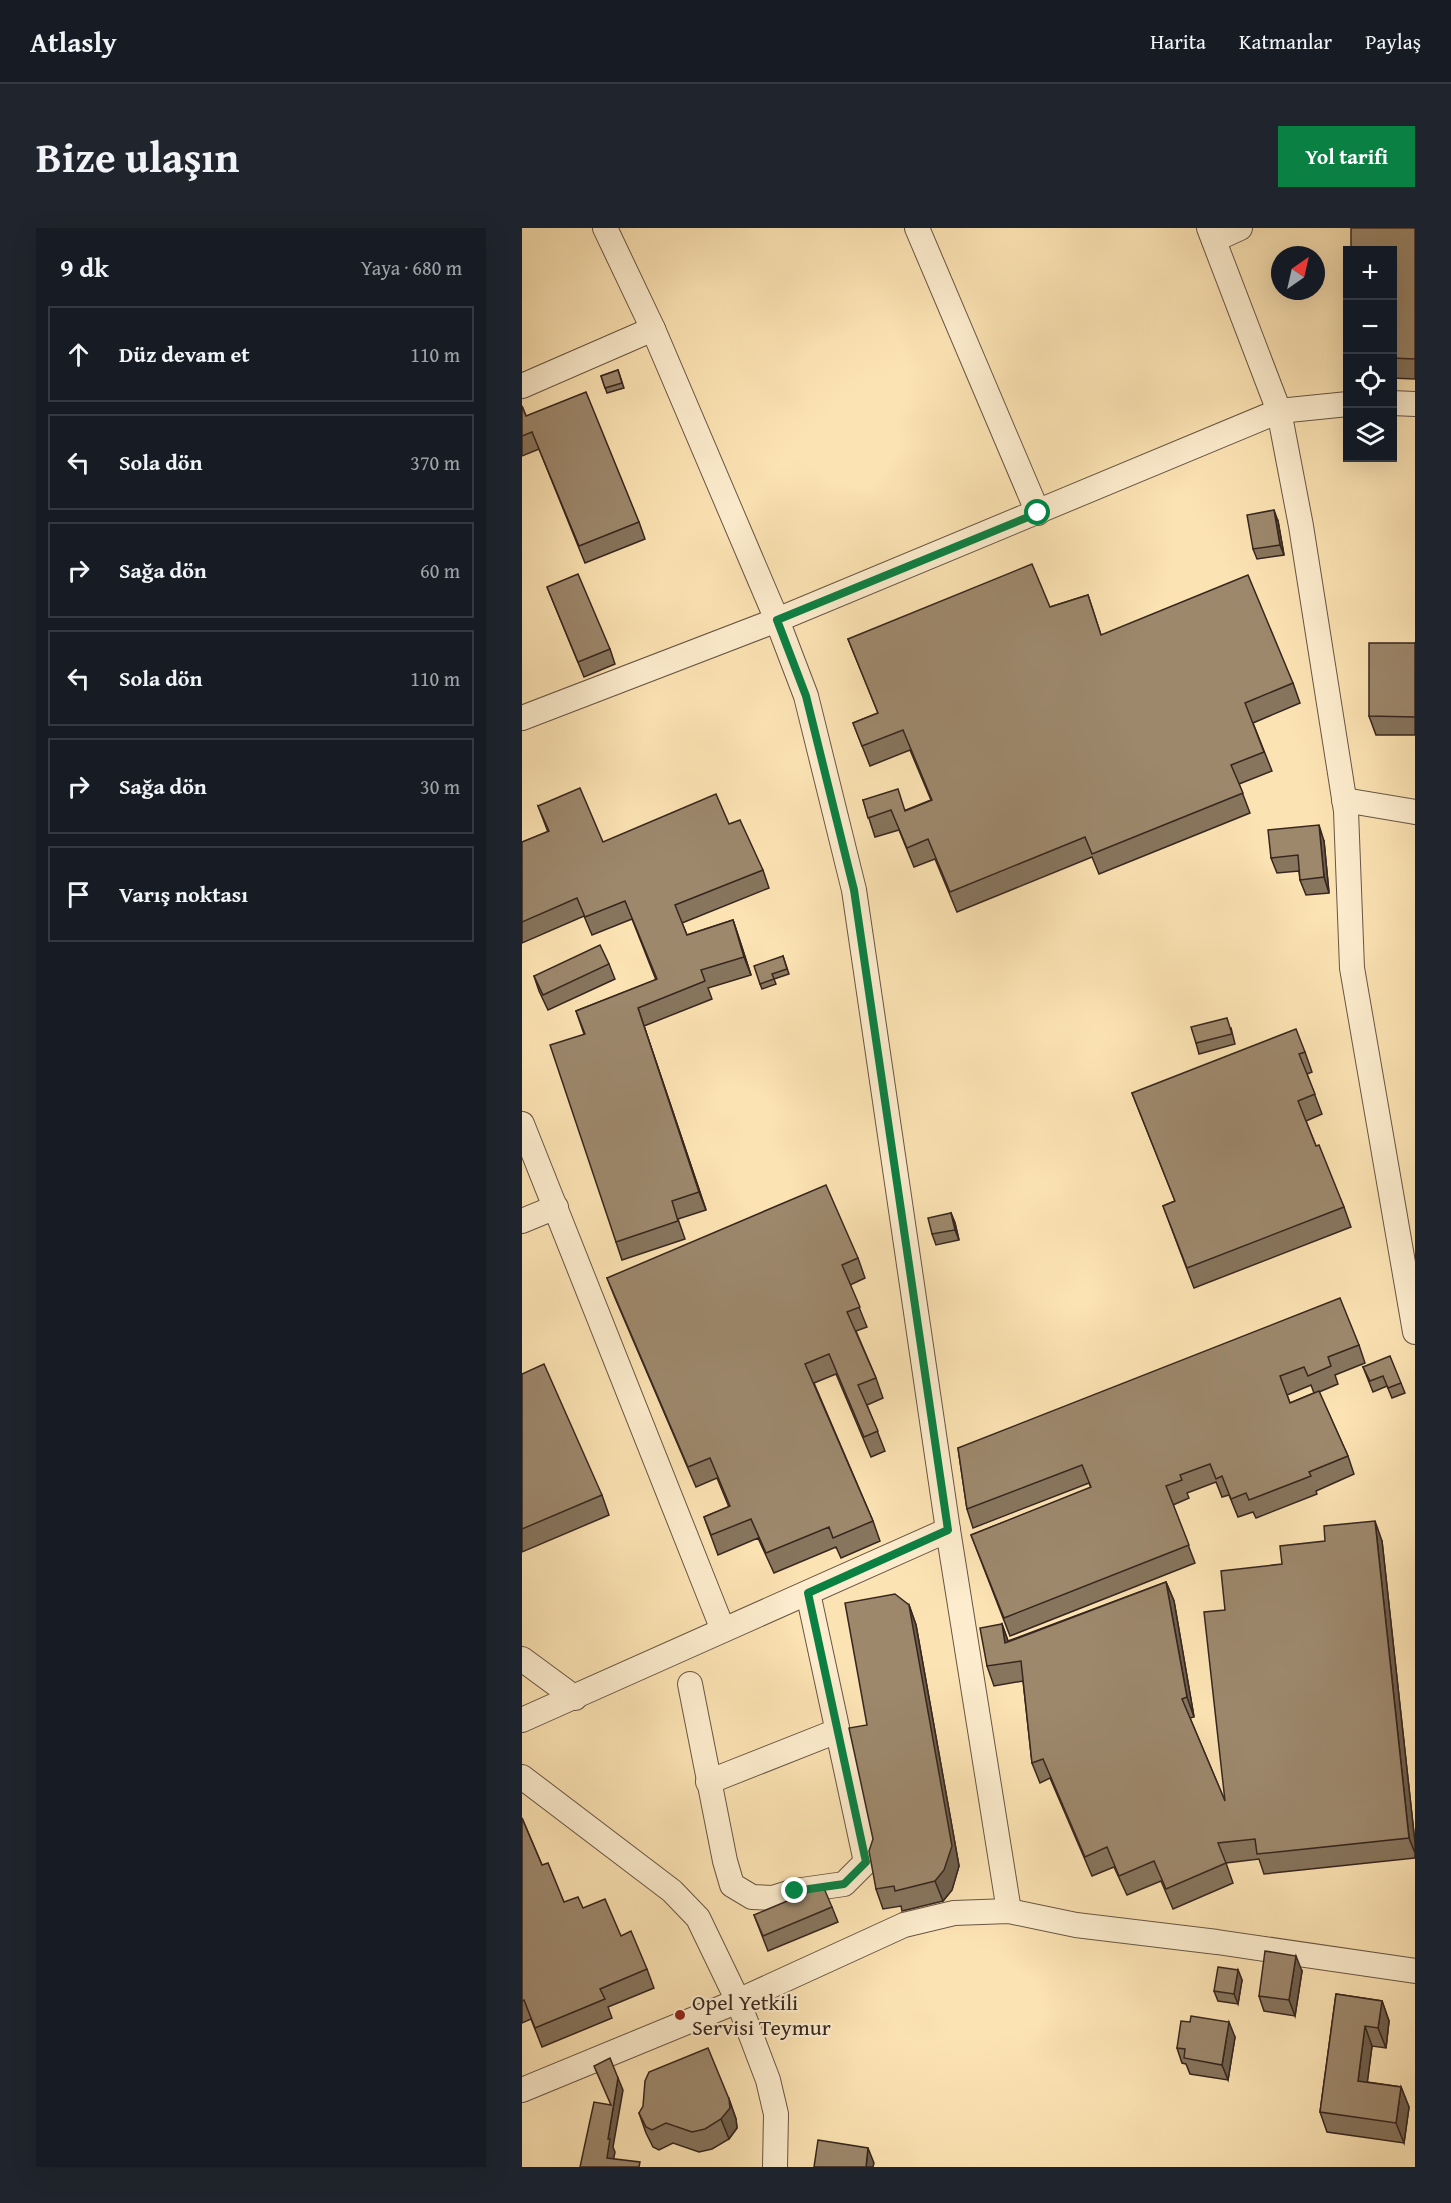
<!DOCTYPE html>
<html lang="tr">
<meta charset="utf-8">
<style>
body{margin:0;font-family:"Gentium Book Plus",serif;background:#20242c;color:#f1f3f6}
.controls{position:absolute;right:18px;top:18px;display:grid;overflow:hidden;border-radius:0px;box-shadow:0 6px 24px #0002}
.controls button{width:54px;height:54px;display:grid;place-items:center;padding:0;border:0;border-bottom:2px solid #363941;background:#171b24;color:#f1f3f6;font:30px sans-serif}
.compass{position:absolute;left:749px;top:18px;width:54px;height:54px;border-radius:50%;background:#171b24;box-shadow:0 6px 24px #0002;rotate:34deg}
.stop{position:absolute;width:18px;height:18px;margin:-14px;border:4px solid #0b8043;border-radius:50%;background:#fff}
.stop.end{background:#0b8043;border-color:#fff;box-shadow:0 2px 6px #0008}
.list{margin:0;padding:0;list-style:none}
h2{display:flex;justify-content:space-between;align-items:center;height:78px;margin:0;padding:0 24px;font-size:26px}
h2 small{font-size:20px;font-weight:400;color:#9ea1a6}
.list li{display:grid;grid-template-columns:39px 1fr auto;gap:18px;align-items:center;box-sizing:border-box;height:96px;margin:0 12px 12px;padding:0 12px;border:2px solid #363941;border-radius:0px}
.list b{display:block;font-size:22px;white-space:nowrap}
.list em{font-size:20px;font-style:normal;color:#9ea1a6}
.icon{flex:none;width:33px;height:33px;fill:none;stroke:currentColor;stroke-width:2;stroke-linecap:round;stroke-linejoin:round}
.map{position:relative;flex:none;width:893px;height:1939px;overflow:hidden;border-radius:0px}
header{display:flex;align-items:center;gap:36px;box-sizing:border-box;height:84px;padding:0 30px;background:#171b24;border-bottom:2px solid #363941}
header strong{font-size:28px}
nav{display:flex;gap:33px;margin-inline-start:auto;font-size:21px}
.intro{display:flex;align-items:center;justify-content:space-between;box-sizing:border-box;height:144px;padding:0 36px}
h1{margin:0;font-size:42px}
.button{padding:15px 27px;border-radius:0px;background:#0b8043;color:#fff;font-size:21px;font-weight:700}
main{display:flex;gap:36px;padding:0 36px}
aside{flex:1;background:#171b24;border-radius:0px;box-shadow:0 6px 24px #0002}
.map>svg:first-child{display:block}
</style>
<header>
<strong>Atlasly</strong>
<nav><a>Harita</a><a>Katmanlar</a><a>Paylaş</a></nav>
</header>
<div class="intro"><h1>Bize ulaşın</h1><a class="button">Yol tarifi</a></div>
<main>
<aside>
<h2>9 dk<small>Yaya · 680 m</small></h2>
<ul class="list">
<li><svg class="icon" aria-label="ahead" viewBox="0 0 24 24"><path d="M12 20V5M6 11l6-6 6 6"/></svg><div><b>Düz devam et</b></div><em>110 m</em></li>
<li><svg class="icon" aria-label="left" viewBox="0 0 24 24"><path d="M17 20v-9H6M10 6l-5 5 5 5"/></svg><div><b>Sola dön</b></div><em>370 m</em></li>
<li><svg class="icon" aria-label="right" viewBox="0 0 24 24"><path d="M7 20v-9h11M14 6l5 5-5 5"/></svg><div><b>Sağa dön</b></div><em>60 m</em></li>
<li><svg class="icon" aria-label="left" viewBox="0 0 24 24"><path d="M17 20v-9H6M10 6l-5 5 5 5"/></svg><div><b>Sola dön</b></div><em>110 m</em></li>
<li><svg class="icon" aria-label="right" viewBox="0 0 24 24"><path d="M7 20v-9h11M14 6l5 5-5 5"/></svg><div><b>Sağa dön</b></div><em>30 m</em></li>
<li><svg class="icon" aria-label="arrive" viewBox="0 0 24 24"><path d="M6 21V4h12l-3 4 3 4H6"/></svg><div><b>Varış noktası</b></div></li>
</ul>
</aside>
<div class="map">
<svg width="893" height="1939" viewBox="0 0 893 1939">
<rect width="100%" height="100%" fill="#fce3b3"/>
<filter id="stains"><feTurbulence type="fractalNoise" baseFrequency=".00333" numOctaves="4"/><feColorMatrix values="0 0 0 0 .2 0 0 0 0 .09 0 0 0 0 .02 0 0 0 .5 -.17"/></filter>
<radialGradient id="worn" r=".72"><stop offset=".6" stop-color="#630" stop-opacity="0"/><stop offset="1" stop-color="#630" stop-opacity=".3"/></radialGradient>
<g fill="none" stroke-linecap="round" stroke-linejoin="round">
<defs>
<g id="minor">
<path d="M 83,0 L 131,101 L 255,392 L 284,468 L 332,662 L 426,1302 L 487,1683"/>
<path d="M 395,0 L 516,285"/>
<path d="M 687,0 L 757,183 L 779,298 L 824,583 L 830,740 L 893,1104"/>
<path d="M 692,12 L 718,0"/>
<path d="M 0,158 L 131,101"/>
<path d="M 870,175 L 893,176"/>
<path d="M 0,490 L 255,392 L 757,183 L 826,176"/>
<path d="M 822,572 L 893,584"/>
<path d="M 0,896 L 201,1402"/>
<path d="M 0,993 L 34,979"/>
<path d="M 0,1431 L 53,1470"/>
<path d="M 168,1456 L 203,1633 L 210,1657 L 230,1669 L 251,1670 L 273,1663 L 322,1656 L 344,1634 L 286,1365"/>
<path d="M 0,1492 L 426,1302"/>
<path d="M 0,1549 L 150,1663 L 176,1690 L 216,1773 L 0,1862"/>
<path d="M 186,1554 L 315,1503"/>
<path d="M 253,1939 L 254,1886 L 246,1852 L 216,1773 L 382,1697 L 432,1685 L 487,1683 L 554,1697 L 695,1714 L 893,1743"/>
</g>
</defs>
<use href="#minor" stroke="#685544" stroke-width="26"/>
<use href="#minor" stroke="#fdedce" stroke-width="24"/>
</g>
<g fill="#87755d" stroke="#37261f" stroke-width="1.5" fill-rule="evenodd">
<path d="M 893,0 L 893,151 L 870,150 L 870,22 Z"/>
<path d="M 96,142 L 102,160 L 85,165 L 79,148 Z"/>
<path d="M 0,178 L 4,188 L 117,294 L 123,311 L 63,335 L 17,221 L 0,228 Z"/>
<path d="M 756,293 L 762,327 L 735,331 L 731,321 Z"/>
<path d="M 25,359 L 88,421 L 93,436 L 62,449 Z"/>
<path d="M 566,367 L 579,407 L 771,455 L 778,475 L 731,495 L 750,543 L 717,556 L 728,585 L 577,646 L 570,629 L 435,684 L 413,631 L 392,639 L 377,602 L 353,609 L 341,572 L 384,582 L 409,572 L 388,522 L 348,538 L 331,495 L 356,485 L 326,411 L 528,379 Z"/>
<path d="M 893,415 L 893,507 L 854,507 L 847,488 Z"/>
<path d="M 16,578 L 81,614 L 207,596 L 241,642 L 247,660 L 160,695 L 165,707 L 211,692 L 229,747 L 186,760 L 190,771 L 122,798 L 184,982 L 156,991 L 163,1011 L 100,1032 L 94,1014 L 62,806 L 54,783 L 134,752 L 110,691 L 70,707 L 62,688 L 0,715 L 0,614 L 26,604 Z"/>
<path d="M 802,613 L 807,665 L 784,667 L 778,652 L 777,643 L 755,645 L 749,630 Z"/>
<path d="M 261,728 L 267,746 L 252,751 L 254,756 L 240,761 L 238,756 Z"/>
<path d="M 87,736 L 93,751 L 26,782 L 17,763 L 12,748 Z"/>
<path d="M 709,800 L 713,816 L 677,826 L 674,815 Z"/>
<path d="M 783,824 L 790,844 L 785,846 L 800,886 L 784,893 L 794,918 L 822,979 L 829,999 L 672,1060 L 641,978 L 653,973 L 610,865 Z"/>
<path d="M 429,985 L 433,995 L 437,1012 L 414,1017 L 410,1006 Z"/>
<path d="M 336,1030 L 343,1050 L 328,1057 L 345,1099 L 334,1103 L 354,1150 L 361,1170 L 345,1177 L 363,1223 L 349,1229 L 314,1146 L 292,1155 L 351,1293 L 358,1313 L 319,1330 L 314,1319 L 252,1345 L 236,1310 L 196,1327 L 182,1289 L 207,1279 L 195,1250 L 174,1259 L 93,1070 L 85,1050 Z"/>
<path d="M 837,1117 L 843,1135 L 813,1147 L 816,1156 L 797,1164 L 826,1228 L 832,1246 L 794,1263 L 795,1266 L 734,1290 L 731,1284 L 716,1289 L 707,1267 L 700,1269 L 694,1254 L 665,1265 L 667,1270 L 651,1277 L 673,1335 L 488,1408 L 449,1307 L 569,1260 L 567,1255 L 451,1300 L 445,1281 L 436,1220 ZM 789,1157 L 792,1165 L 768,1175 L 765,1167 Z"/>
<path d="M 841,1139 L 879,1155 L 883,1165 L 870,1170 L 865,1158 L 851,1164 Z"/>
<path d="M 0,1146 L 80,1267 L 87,1287 L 0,1324 Z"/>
<path d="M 860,1313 L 893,1615 L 893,1630 L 742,1646 L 737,1631 L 704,1635 L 711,1655 L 651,1681 L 639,1653 L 605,1667 L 592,1639 L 570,1648 L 528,1550 L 518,1555 L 510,1535 L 501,1453 L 472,1458 L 465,1438 L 480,1396 L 486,1413 L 644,1354 L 652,1373 L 672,1489 L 668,1490 L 703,1573 L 703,1382 L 760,1336 Z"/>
<path d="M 387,1377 L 394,1397 L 437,1638 L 430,1662 L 421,1673 L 380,1683 L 379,1678 L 361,1681 L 354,1661 L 345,1497 Z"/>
<path d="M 0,1590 L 20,1637 L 42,1674 L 61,1680 L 99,1708 L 125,1741 L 132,1760 L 86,1779 L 90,1790 L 20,1819 L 9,1791 L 0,1795 Z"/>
<path d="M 310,1679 L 316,1694 L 246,1723 L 232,1687 Z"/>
<path d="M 716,1742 L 720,1752 L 716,1776 L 696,1773 L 692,1763 Z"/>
<path d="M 780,1743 L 773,1788 L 742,1783 L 737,1768 Z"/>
<path d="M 814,1766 L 860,1773 L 867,1793 L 864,1820 L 850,1818 L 845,1854 L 879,1859 L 887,1879 L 882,1915 L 805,1904 L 798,1884 Z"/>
<path d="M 668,1794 L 713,1809 L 706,1852 L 668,1846 L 664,1836 L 660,1835 L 655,1820 Z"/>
<path d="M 207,1871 L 214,1891 L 215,1900 L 207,1911 L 190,1921 L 177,1924 L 151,1915 L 137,1922 L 131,1919 L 124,1905 L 117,1885 Z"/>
</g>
<g fill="#6e5f4c" stroke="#37261f" stroke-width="1.5">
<path d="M 752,282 L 756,293 L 762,327 L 758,317 Z"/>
<path d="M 797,597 L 802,613 L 807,665 L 802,649 Z"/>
<path d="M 211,692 L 217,710 L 229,747 L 222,729 Z"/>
<path d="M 116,780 L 122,798 L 184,982 L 177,964 Z"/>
<path d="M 429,985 L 433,995 L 437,1012 L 433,1002 Z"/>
<path d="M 853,1293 L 860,1313 L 893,1615 L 893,1625 L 887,1610 Z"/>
<path d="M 644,1354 L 652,1373 L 672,1489 L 665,1469 Z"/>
<path d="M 387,1377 L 394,1397 L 437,1638 L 430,1662 L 421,1673 L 413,1653 Z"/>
<path d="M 480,1396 L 487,1416 L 483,1415 Z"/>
<path d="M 774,1728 L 780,1743 L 773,1788 L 767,1772 Z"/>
<path d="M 716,1742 L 720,1752 L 716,1776 L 712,1766 Z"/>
<path d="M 860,1773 L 867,1793 L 864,1820 L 856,1800 Z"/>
<path d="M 707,1794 L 713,1809 L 706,1852 L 700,1837 Z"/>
<path d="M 843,1798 L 850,1818 L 843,1873 L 836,1853 Z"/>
<path d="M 96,1850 L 101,1862 L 91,1919 L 93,1924 L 90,1939 L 85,1930 L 86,1911 Z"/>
<path d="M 879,1859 L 887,1879 L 882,1915 L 874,1895 Z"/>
<path d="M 207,1871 L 214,1891 L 215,1900 L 207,1911 L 199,1891 Z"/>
<path d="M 346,1920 L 352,1935 L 351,1939 L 344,1939 Z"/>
</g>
<g fill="#9d886c" stroke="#37261f" stroke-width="1.5">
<path d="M 829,0 L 893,0 L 893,131 L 870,130 L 870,22 L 829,22 Z"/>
<path d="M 96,142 L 100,155 L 83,160 L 79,148 Z"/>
<path d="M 64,164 L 117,294 L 57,318 L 10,204 L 0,208 L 0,178 L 4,188 Z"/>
<path d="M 752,282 L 758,317 L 731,321 L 725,287 Z"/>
<path d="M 510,336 L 528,379 L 566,367 L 579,407 L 726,347 L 771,455 L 723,475 L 742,524 L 709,537 L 721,565 L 570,626 L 563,609 L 428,664 L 406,611 L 385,620 L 369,582 L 346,590 L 341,572 L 376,561 L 383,583 L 410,572 L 381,502 L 340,518 L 331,495 L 356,485 L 326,411 Z"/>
<path d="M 56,346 L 88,421 L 56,434 L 25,359 Z"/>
<path d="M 847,415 L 893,415 L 893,489 L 847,488 Z"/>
<path d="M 58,560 L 81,614 L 194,566 L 207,596 L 218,592 L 241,642 L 153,677 L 165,707 L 211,692 L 222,729 L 179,742 L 183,753 L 116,780 L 177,964 L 150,973 L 156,993 L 94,1014 L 28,817 L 63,806 L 54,783 L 135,751 L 103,673 L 63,689 L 55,670 L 0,694 L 0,614 L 27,603 L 16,578 Z"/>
<path d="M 797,597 L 802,649 L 778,652 L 776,627 L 749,630 L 746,602 Z"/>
<path d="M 78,717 L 87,736 L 21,767 L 12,748 Z"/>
<path d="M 261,728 L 265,741 L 250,746 L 252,751 L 238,756 L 232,738 Z"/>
<path d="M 705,790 L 710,806 L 674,815 L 669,799 Z"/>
<path d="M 774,801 L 783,824 L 777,826 L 793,866 L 776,873 L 794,918 L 797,917 L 822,979 L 665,1040 L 641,978 L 653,973 L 610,865 Z"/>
<path d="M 304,957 L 336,1030 L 320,1037 L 338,1079 L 325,1084 L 354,1150 L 336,1157 L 356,1203 L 342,1209 L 307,1126 L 283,1136 L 351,1293 L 311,1310 L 307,1299 L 244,1325 L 229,1291 L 189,1307 L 182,1289 L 208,1278 L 188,1230 L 166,1239 L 85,1050 Z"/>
<path d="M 429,985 L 433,1002 L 410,1006 L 406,990 Z"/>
<path d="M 818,1070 L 837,1117 L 806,1129 L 809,1138 L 786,1148 L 782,1139 L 758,1148 L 768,1175 L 797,1163 L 826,1228 L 787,1244 L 789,1248 L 727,1272 L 724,1265 L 709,1271 L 700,1248 L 694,1251 L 688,1236 L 658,1247 L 660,1252 L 644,1258 L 667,1317 L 482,1390 L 449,1307 L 569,1259 L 560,1237 L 445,1281 L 436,1220 Z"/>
<path d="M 868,1128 L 879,1155 L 866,1160 L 861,1148 L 848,1153 L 841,1139 Z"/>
<path d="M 22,1136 L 80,1267 L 0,1301 L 0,1146 Z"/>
<path d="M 853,1293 L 887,1610 L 735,1626 L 733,1611 L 696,1615 L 704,1635 L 644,1661 L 632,1633 L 597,1648 L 585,1619 L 563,1629 L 521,1531 L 510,1535 L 499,1433 L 465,1438 L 458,1400 L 480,1396 L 483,1415 L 644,1354 L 665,1469 L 660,1471 L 703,1573 L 682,1384 L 703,1382 L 699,1343 L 760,1336 L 758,1318 L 803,1313 L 802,1298 Z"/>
<path d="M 373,1366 L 387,1377 L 430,1618 L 422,1642 L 413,1653 L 373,1663 L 372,1658 L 354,1661 L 347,1623 L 351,1611 L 327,1500 L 345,1497 L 323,1375 Z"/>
<path d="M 0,1590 L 20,1637 L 26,1635 L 42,1674 L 56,1669 L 61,1680 L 83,1671 L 99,1708 L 109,1703 L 125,1741 L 78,1761 L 83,1771 L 13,1800 L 2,1772 L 0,1773 Z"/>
<path d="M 301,1658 L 310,1679 L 241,1708 L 232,1687 Z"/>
<path d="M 743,1723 L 774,1728 L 767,1772 L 737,1768 Z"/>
<path d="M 696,1739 L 716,1742 L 712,1766 L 692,1763 Z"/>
<path d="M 814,1766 L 860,1773 L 856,1800 L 843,1798 L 836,1853 L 879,1859 L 874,1895 L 798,1884 Z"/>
<path d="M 669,1788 L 707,1794 L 700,1837 L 662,1830 L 663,1821 L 655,1820 L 659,1793 L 668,1794 Z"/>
<path d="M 186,1820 L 207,1871 L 208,1880 L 199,1891 L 183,1901 L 170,1904 L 144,1895 L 130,1902 L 124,1899 L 117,1885 L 121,1878 L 123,1853 L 127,1844 Z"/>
<path d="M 88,1830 L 96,1850 L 86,1911 L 88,1911 L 85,1930 L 118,1934 L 117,1939 L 58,1939 L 72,1874 L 89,1877 L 72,1838 Z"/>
<path d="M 296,1912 L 346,1920 L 344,1939 L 292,1939 Z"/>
</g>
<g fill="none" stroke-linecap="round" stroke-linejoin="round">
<path stroke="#0b8043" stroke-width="8" d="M 273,1663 L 322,1656 L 344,1634 L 286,1365 L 426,1302 L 332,662 L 284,468 L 255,392 L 516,285"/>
</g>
<circle fill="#8f2418" stroke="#fdedce" stroke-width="2" cx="158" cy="1787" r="6"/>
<g text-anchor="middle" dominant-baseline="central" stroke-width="4.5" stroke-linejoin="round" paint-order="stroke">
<g font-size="22" fill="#37261f" stroke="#fdedce" text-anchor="start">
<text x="170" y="1774">Opel Yetkili<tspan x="170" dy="25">Servisi Teymur</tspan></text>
</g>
</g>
<rect width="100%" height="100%" filter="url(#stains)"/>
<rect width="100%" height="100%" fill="url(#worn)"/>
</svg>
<div class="controls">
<button>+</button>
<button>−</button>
<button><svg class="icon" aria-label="locate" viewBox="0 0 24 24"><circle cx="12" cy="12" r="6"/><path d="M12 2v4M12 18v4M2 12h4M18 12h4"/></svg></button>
<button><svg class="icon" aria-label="layers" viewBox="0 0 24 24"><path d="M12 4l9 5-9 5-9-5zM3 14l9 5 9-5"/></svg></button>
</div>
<svg class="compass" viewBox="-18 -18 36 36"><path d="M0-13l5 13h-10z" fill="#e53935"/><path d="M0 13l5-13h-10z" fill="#9ea1a6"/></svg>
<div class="stop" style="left:516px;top:285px"></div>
<div class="stop end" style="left:273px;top:1663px"></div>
</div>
</main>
